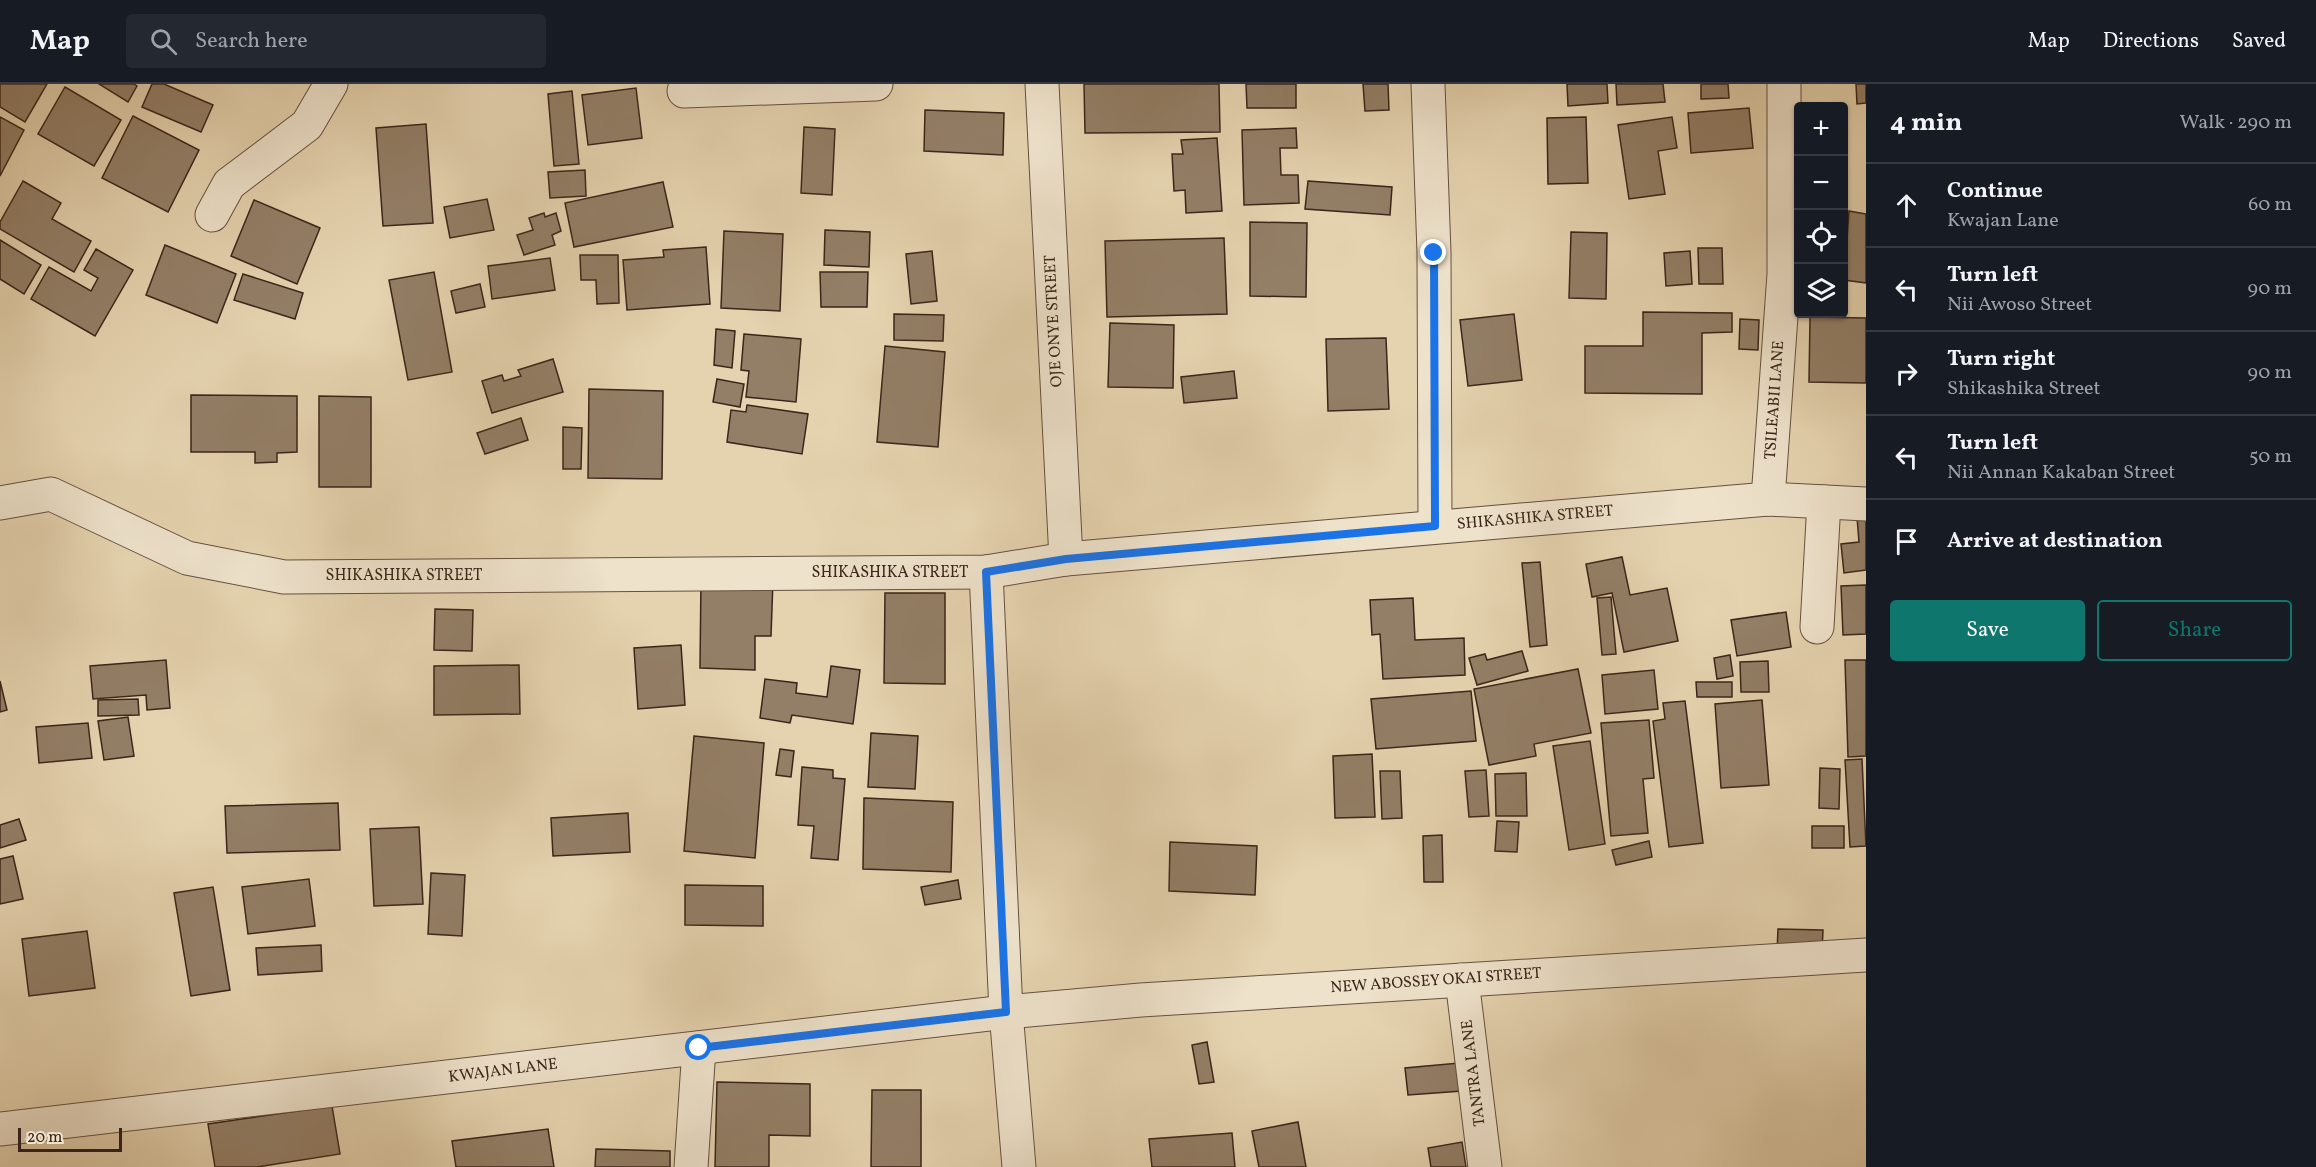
<!DOCTYPE html>
<meta charset="utf-8">
<style>
body{margin:0;font-family:Vollkorn,serif;background:#242831;color:#f1f3f6}
.controls{position:absolute;right:18px;top:18px;display:grid;overflow:hidden;border-radius:6px;box-shadow:0 2px 4px #0004}
.controls button{width:54px;height:54px;display:grid;place-items:center;padding:0;border:0;border-bottom:2px solid #363941;background:#171b24;color:#f1f3f6;font:30px sans-serif}
.scale{position:absolute;left:18px;bottom:15px;width:104px;box-sizing:border-box;padding-left:6px;border:3px solid #3b251a;border-top:0;font-size:16px;line-height:21px;white-space:nowrap;color:#3b251a;-webkit-text-stroke:4px #eee2cb;paint-order:stroke}
.stop{position:absolute;width:18px;height:18px;margin:-14px;border:4px solid #1a73e8;border-radius:50%;background:#fff}
.stop.end{background:#1a73e8;border-color:#fff;box-shadow:0 2px 6px #0008}
.list{margin:0;padding:0;list-style:none}
h2{display:flex;justify-content:space-between;align-items:center;height:78px;margin:0;padding:0 24px;font-size:26px}
h2 small{font-size:20px;font-weight:400;color:#9ea1a6}
.list li{display:grid;grid-template-columns:39px 1fr auto;gap:18px;align-items:center;box-sizing:border-box;height:84px;padding:0 24px;border-top:2px solid #363941}
.list b{display:block;font-size:22px;white-space:nowrap}
.list p{margin:0;font-size:20px;white-space:nowrap;color:#9ea1a6}
.list em{font-size:20px;font-style:normal;color:#9ea1a6}
.actions{display:flex;gap:12px;padding:18px 24px}
.actions a{flex:1;padding:14px 0;border:2px solid #0f766e;border-radius:6px;text-align:center;font-size:21px;color:#0f766e}
.actions .main{background:#0f766e;color:#fff}
.icon{flex:none;width:33px;height:33px;fill:none;stroke:currentColor;stroke-width:2;stroke-linecap:round;stroke-linejoin:round}
.map{position:relative;flex:none;width:1866px;height:1083px;overflow:hidden}
header{display:flex;align-items:center;gap:36px;box-sizing:border-box;height:84px;padding:0 30px;background:#171b24;border-bottom:2px solid #363941}
header strong{font-size:28px}
nav{display:flex;gap:33px;margin-inline-start:auto;font-size:21px}
.search{width:420px;height:54px;background:#242831;display:flex;align-items:center;gap:15px;box-sizing:border-box;padding:0 21px;border-radius:6px;color:#9ea1a6;font-size:22px}
main{display:flex}
aside{flex:1;background:#171b24}
.map>svg:first-child{display:block}
</style>
<header>
<strong>Map</strong>
<div class="search"><svg class="icon" aria-label="search" viewBox="0 0 24 24"><circle cx="10" cy="10" r="6"/><path d="M15 15l6 6"/></svg>Search here</div>
<nav><a>Map</a><a>Directions</a><a>Saved</a></nav>
</header>
<main>
<div class="map">
<svg width="1866" height="1083" viewBox="0 0 1866 1083">
<rect width="100%" height="100%" fill="#e5d3af"/>
<filter id="stains"><feTurbulence type="fractalNoise" baseFrequency=".00333" numOctaves="4"/><feColorMatrix values="0 0 0 0 .2 0 0 0 0 .09 0 0 0 0 .02 0 0 0 .5 -.17"/></filter>
<radialGradient id="worn" r=".72"><stop offset=".6" stop-color="#630" stop-opacity="0"/><stop offset="1" stop-color="#630" stop-opacity=".3"/></radialGradient>
<g fill="#937f67" stroke="#3b251a" stroke-width="1.5">
<path d="M 0,0 L 47,0 L 25,38 L 0,23 Z"/>
<path d="M 99,0 L 134,0 L 137,2 L 128,18 Z"/>
<path d="M 152,0 L 164,0 L 213,21 L 201,48 L 142,23 Z"/>
<path d="M 1084,0 L 1219,0 L 1220,48 L 1085,49 Z"/>
<path d="M 1246,0 L 1296,0 L 1296,24 L 1247,24 Z"/>
<path d="M 1363,0 L 1388,0 L 1389,26 L 1365,27 Z"/>
<path d="M 1567,0 L 1607,0 L 1608,19 L 1568,22 Z"/>
<path d="M 1616,0 L 1663,0 L 1665,18 L 1617,21 Z"/>
<path d="M 1701,0 L 1728,0 L 1729,14 L 1701,15 Z"/>
<path d="M 1856,0 L 1866,0 L 1866,19 L 1857,20 Z"/>
<path d="M 65,3 L 121,36 L 94,82 L 38,50 Z"/>
<path d="M 636,4 L 642,54 L 588,61 L 582,11 Z"/>
<path d="M 572,7 L 579,80 L 554,82 L 548,10 Z"/>
<path d="M 1749,24 L 1753,64 L 1691,69 L 1688,29 Z"/>
<path d="M 925,26 L 1004,29 L 1003,71 L 924,67 Z"/>
<path d="M 133,32 L 199,66 L 168,128 L 102,94 Z"/>
<path d="M 0,33 L 24,46 L 0,92 Z"/>
<path d="M 1586,33 L 1588,99 L 1548,100 L 1547,34 Z"/>
<path d="M 1672,33 L 1677,64 L 1658,67 L 1665,110 L 1629,115 L 1618,41 Z"/>
<path d="M 426,40 L 433,139 L 383,142 L 376,44 Z"/>
<path d="M 804,43 L 835,45 L 832,111 L 801,109 Z"/>
<path d="M 1296,44 L 1297,64 L 1280,64 L 1281,91 L 1298,91 L 1299,119 L 1244,121 L 1242,46 Z"/>
<path d="M 1217,54 L 1222,127 L 1186,129 L 1185,106 L 1174,107 L 1172,70 L 1183,70 L 1181,56 Z"/>
<path d="M 585,86 L 586,112 L 550,114 L 548,88 Z"/>
<path d="M 23,97 L 61,119 L 52,135 L 91,157 L 74,188 L 0,145 L 0,138 Z"/>
<path d="M 1308,97 L 1392,103 L 1390,131 L 1305,125 Z"/>
<path d="M 663,98 L 673,143 L 574,163 L 565,119 Z"/>
<path d="M 487,115 L 494,146 L 450,154 L 444,123 Z"/>
<path d="M 254,116 L 320,144 L 297,200 L 231,172 Z"/>
<path d="M 1849,127 L 1866,130 L 1866,199 L 1844,196 Z"/>
<path d="M 544,129 L 545,133 L 556,129 L 561,147 L 552,151 L 555,161 L 524,171 L 517,151 L 533,146 L 529,134 Z"/>
<path d="M 1250,138 L 1307,139 L 1306,213 L 1250,212 Z"/>
<path d="M 825,146 L 870,148 L 869,183 L 824,181 Z"/>
<path d="M 724,147 L 783,150 L 780,227 L 721,224 Z"/>
<path d="M 1571,148 L 1607,149 L 1606,215 L 1569,214 Z"/>
<path d="M 1224,154 L 1227,230 L 1107,233 L 1105,157 Z"/>
<path d="M 0,156 L 41,181 L 24,210 L 0,195 Z"/>
<path d="M 165,161 L 236,190 L 217,239 L 146,211 Z"/>
<path d="M 706,163 L 710,220 L 627,226 L 623,176 L 664,173 L 663,166 Z"/>
<path d="M 1698,164 L 1722,164 L 1723,200 L 1699,200 Z"/>
<path d="M 96,165 L 133,186 L 95,252 L 31,215 L 49,183 L 91,207 L 98,194 L 84,186 Z"/>
<path d="M 932,167 L 937,217 L 911,220 L 906,170 Z"/>
<path d="M 1690,167 L 1692,200 L 1666,202 L 1664,169 Z"/>
<path d="M 580,171 L 618,171 L 619,219 L 597,220 L 596,196 L 581,196 Z"/>
<path d="M 550,174 L 555,206 L 492,215 L 488,182 Z"/>
<path d="M 434,188 L 452,288 L 408,296 L 389,196 Z"/>
<path d="M 820,188 L 868,188 L 867,223 L 821,223 Z"/>
<path d="M 243,190 L 303,209 L 295,235 L 234,216 Z"/>
<path d="M 480,200 L 485,223 L 456,229 L 451,207 Z"/>
<path d="M 1643,228 L 1732,229 L 1732,248 L 1702,249 L 1702,310 L 1585,309 L 1585,262 L 1643,262 Z"/>
<path d="M 894,230 L 944,231 L 943,257 L 894,256 Z"/>
<path d="M 1514,230 L 1522,296 L 1468,302 L 1460,236 Z"/>
<path d="M 1810,233 L 1866,234 L 1866,299 L 1809,298 Z"/>
<path d="M 1740,235 L 1759,236 L 1758,266 L 1739,265 Z"/>
<path d="M 1110,239 L 1174,241 L 1173,304 L 1108,303 Z"/>
<path d="M 716,245 L 735,247 L 732,284 L 714,281 Z"/>
<path d="M 744,250 L 801,255 L 796,318 L 746,313 L 749,287 L 741,286 Z"/>
<path d="M 1386,254 L 1389,325 L 1328,327 L 1326,255 Z"/>
<path d="M 885,262 L 945,268 L 938,363 L 877,358 Z"/>
<path d="M 553,275 L 563,308 L 492,329 L 482,297 L 502,291 L 504,297 L 521,292 L 518,286 Z"/>
<path d="M 1234,287 L 1237,314 L 1184,319 L 1181,293 Z"/>
<path d="M 717,295 L 744,300 L 740,323 L 713,318 Z"/>
<path d="M 589,305 L 663,307 L 662,395 L 588,394 Z"/>
<path d="M 191,311 L 297,312 L 297,368 L 277,369 L 277,378 L 255,379 L 255,368 L 191,368 Z"/>
<path d="M 319,312 L 371,313 L 371,403 L 319,403 Z"/>
<path d="M 747,321 L 808,330 L 802,370 L 727,358 L 731,326 L 746,328 Z"/>
<path d="M 521,334 L 528,356 L 485,370 L 477,349 Z"/>
<path d="M 563,343 L 582,344 L 581,385 L 563,385 Z"/>
<path d="M 1866,432 L 1866,486 L 1844,489 L 1841,460 L 1859,458 L 1857,433 Z"/>
<path d="M 1622,473 L 1630,511 L 1667,504 L 1678,557 L 1624,568 L 1612,509 L 1592,513 L 1586,480 Z"/>
<path d="M 1540,478 L 1547,561 L 1530,563 L 1522,479 Z"/>
<path d="M 701,495 L 773,496 L 771,552 L 755,552 L 755,586 L 700,584 Z"/>
<path d="M 1866,501 L 1866,550 L 1843,551 L 1841,502 Z"/>
<path d="M 885,509 L 945,509 L 945,600 L 884,599 Z"/>
<path d="M 1611,513 L 1616,570 L 1602,571 L 1597,514 Z"/>
<path d="M 1413,514 L 1415,556 L 1464,554 L 1465,591 L 1383,595 L 1380,550 L 1372,551 L 1370,516 Z"/>
<path d="M 435,525 L 473,526 L 472,567 L 434,566 Z"/>
<path d="M 1786,528 L 1791,563 L 1737,572 L 1731,536 Z"/>
<path d="M 681,561 L 685,621 L 638,625 L 634,564 Z"/>
<path d="M 1522,567 L 1528,587 L 1477,601 L 1469,574 L 1485,570 L 1487,576 Z"/>
<path d="M 1730,571 L 1733,592 L 1717,595 L 1714,574 Z"/>
<path d="M 166,576 L 170,624 L 147,626 L 146,611 L 93,615 L 90,582 Z"/>
<path d="M 1845,576 L 1866,576 L 1866,672 L 1848,673 Z"/>
<path d="M 1768,577 L 1769,608 L 1741,608 L 1740,578 Z"/>
<path d="M 519,581 L 520,630 L 434,631 L 434,582 Z"/>
<path d="M 831,582 L 860,586 L 853,640 L 792,631 L 790,639 L 760,634 L 765,595 L 797,599 L 796,609 L 827,613 Z"/>
<path d="M 1578,585 L 1591,649 L 1534,660 L 1536,672 L 1489,681 L 1474,605 Z"/>
<path d="M 1654,586 L 1658,625 L 1605,630 L 1602,591 Z"/>
<path d="M 0,597 L 7,626 L 0,628 Z"/>
<path d="M 1696,598 L 1732,598 L 1732,613 L 1697,613 Z"/>
<path d="M 1471,607 L 1476,657 L 1376,665 L 1371,615 Z"/>
<path d="M 138,615 L 139,631 L 98,632 L 98,616 Z"/>
<path d="M 1762,616 L 1769,701 L 1721,704 L 1715,620 Z"/>
<path d="M 1685,617 L 1703,759 L 1669,763 L 1653,637 L 1665,635 L 1663,619 Z"/>
<path d="M 128,633 L 134,672 L 104,676 L 98,637 Z"/>
<path d="M 1649,636 L 1654,694 L 1643,695 L 1648,749 L 1611,752 L 1601,639 Z"/>
<path d="M 88,639 L 92,674 L 39,679 L 36,643 Z"/>
<path d="M 871,649 L 918,652 L 915,705 L 868,703 Z"/>
<path d="M 694,652 L 764,659 L 755,774 L 684,767 Z"/>
<path d="M 1590,657 L 1605,760 L 1569,766 L 1553,662 Z"/>
<path d="M 780,665 L 794,667 L 791,693 L 776,691 Z"/>
<path d="M 1372,670 L 1375,733 L 1335,734 L 1333,672 Z"/>
<path d="M 1862,675 L 1866,762 L 1850,763 L 1845,676 Z"/>
<path d="M 802,683 L 833,686 L 833,694 L 845,695 L 838,776 L 811,774 L 814,742 L 798,741 Z"/>
<path d="M 1820,684 L 1840,685 L 1839,725 L 1819,724 Z"/>
<path d="M 1486,686 L 1489,732 L 1469,733 L 1465,687 Z"/>
<path d="M 1380,687 L 1400,687 L 1402,734 L 1382,735 Z"/>
<path d="M 1526,689 L 1527,732 L 1496,732 L 1495,690 Z"/>
<path d="M 864,714 L 953,718 L 951,788 L 863,785 Z"/>
<path d="M 338,719 L 340,766 L 227,769 L 225,722 Z"/>
<path d="M 628,729 L 630,768 L 553,772 L 551,734 Z"/>
<path d="M 19,735 L 26,756 L 0,764 L 0,741 Z"/>
<path d="M 1497,737 L 1519,738 L 1517,768 L 1495,767 Z"/>
<rect x="1812" y="742" width="32" height="22"/>
<path d="M 419,743 L 423,820 L 374,822 L 370,745 Z"/>
<path d="M 1442,751 L 1443,798 L 1424,798 L 1423,752 Z"/>
<path d="M 1649,757 L 1652,773 L 1616,781 L 1612,766 Z"/>
<path d="M 1170,758 L 1257,762 L 1255,811 L 1169,807 Z"/>
<path d="M 13,772 L 23,815 L 0,820 L 0,775 Z"/>
<path d="M 431,789 L 465,791 L 462,852 L 428,850 Z"/>
<path d="M 309,795 L 315,842 L 248,850 L 242,803 Z"/>
<path d="M 958,796 L 961,815 L 925,821 L 921,803 Z"/>
<path d="M 685,801 L 763,802 L 763,842 L 685,841 Z"/>
<path d="M 213,803 L 230,906 L 191,912 L 174,809 Z"/>
<path d="M 1778,845 L 1823,846 L 1822,869 L 1777,868 Z"/>
<path d="M 87,847 L 95,904 L 29,912 L 22,855 Z"/>
<path d="M 321,861 L 322,887 L 258,891 L 256,864 Z"/>
<path d="M 1207,958 L 1214,998 L 1199,1000 L 1192,961 Z"/>
<path d="M 1459,979 L 1462,1007 L 1408,1011 L 1405,984 Z"/>
<path d="M 717,998 L 810,1000 L 810,1052 L 769,1051 L 769,1083 L 715,1083 Z"/>
<path d="M 872,1006 L 921,1006 L 921,1083 L 871,1083 Z"/>
<path d="M 332,1022 L 340,1070 L 257,1083 L 215,1083 L 208,1040 Z"/>
<path d="M 1298,1038 L 1306,1083 L 1259,1083 L 1252,1047 Z"/>
<path d="M 548,1045 L 554,1083 L 456,1083 L 452,1057 Z"/>
<path d="M 1232,1049 L 1235,1083 L 1152,1083 L 1149,1055 Z"/>
<path d="M 1462,1058 L 1466,1083 L 1431,1083 L 1428,1064 Z"/>
<path d="M 596,1065 L 670,1067 L 670,1083 L 595,1083 Z"/>
</g>
<g fill="none" stroke-linecap="round" stroke-linejoin="round">
<defs>
<g id="minor">
<path d="M 1042,0 L 1066,475"/>
<path d="M 1428,0 L 1434,169 L 1435,442"/>
<path d="M 684,7 L 876,0"/>
<path d="M 212,131 L 229,100 L 307,41 L 331,0"/>
<path d="M 1768,415 L 1784,190 L 1784,0"/>
<path d="M 0,419 L 51,410 L 187,474 L 284,493 L 986,488 L 1066,475 L 1768,415 L 1866,420"/>
<path d="M 986,488 L 1006,928 L 1019,1083"/>
<path d="M 1817,543 L 1824,418"/>
<path d="M 1462,896 L 1485,1083"/>
<path d="M 0,1045 L 1006,928 L 1141,916 L 1866,871"/>
<path d="M 691,1083 L 699,964"/>
</g>
</defs>
<use href="#minor" stroke="#66503f" stroke-width="35"/>
<use href="#minor" stroke="#eee2cb" stroke-width="33"/>
</g>
<g fill="none" stroke-linecap="round" stroke-linejoin="round">
<path stroke="#1a73e8" stroke-width="8" d="M 699,964 L 1006,928 L 986,488 L 1066,475 L 1435,442 L 1434,169"/>
</g>
<g text-anchor="middle" dominant-baseline="central" stroke-width="6" stroke-linejoin="round" paint-order="stroke">
<g font-size="16" fill="#3b251a" stroke="#eee2cb">
<text transform="translate(1054 237) rotate(-93)">OJE ONYE STREET</text>
<text transform="translate(1775 316) rotate(-86)">TSILEABII LANE</text>
<text transform="translate(1535 434) rotate(-5)">SHIKASHIKA STREET</text>
<text x="890" y="489">SHIKASHIKA STREET</text>
<text x="404" y="492">SHIKASHIKA STREET</text>
<text transform="translate(1436 897) rotate(-4)">NEW ABOSSEY OKAI STREET</text>
<text transform="translate(503 987) rotate(-7)">KWAJAN LANE</text>
<text transform="translate(1474 989) rotate(-97)">TANTRA LANE</text>
</g>
</g>
<rect width="100%" height="100%" filter="url(#stains)"/>
<rect width="100%" height="100%" fill="url(#worn)"/>
</svg>
<div class="controls">
<button>+</button>
<button>−</button>
<button><svg class="icon" aria-label="locate" viewBox="0 0 24 24"><circle cx="12" cy="12" r="6"/><path d="M12 2v4M12 18v4M2 12h4M18 12h4"/></svg></button>
<button><svg class="icon" aria-label="layers" viewBox="0 0 24 24"><path d="M12 4l9 5-9 5-9-5zM3 14l9 5 9-5"/></svg></button>
</div>
<div class="scale">20 m</div>
<div class="stop" style="left:699px;top:964px"></div>
<div class="stop end" style="left:1434px;top:169px"></div>
</div>
<aside>
<h2>4 min<small>Walk · 290 m</small></h2>
<ul class="list">
<li><svg class="icon" aria-label="ahead" viewBox="0 0 24 24"><path d="M12 20V5M6 11l6-6 6 6"/></svg><div><b>Continue</b><p>Kwajan Lane</p></div><em>60 m</em></li>
<li><svg class="icon" aria-label="left" viewBox="0 0 24 24"><path d="M17 20v-9H6M10 6l-5 5 5 5"/></svg><div><b>Turn left</b><p>Nii Awoso Street</p></div><em>90 m</em></li>
<li><svg class="icon" aria-label="right" viewBox="0 0 24 24"><path d="M7 20v-9h11M14 6l5 5-5 5"/></svg><div><b>Turn right</b><p>Shikashika Street</p></div><em>90 m</em></li>
<li><svg class="icon" aria-label="left" viewBox="0 0 24 24"><path d="M17 20v-9H6M10 6l-5 5 5 5"/></svg><div><b>Turn left</b><p>Nii Annan Kakaban Street</p></div><em>50 m</em></li>
<li><svg class="icon" aria-label="arrive" viewBox="0 0 24 24"><path d="M6 21V4h12l-3 4 3 4H6"/></svg><div><b>Arrive at destination</b></div></li>
</ul>
<div class="actions"><a class="main">Save</a><a>Share</a></div>
</aside>
</main>
